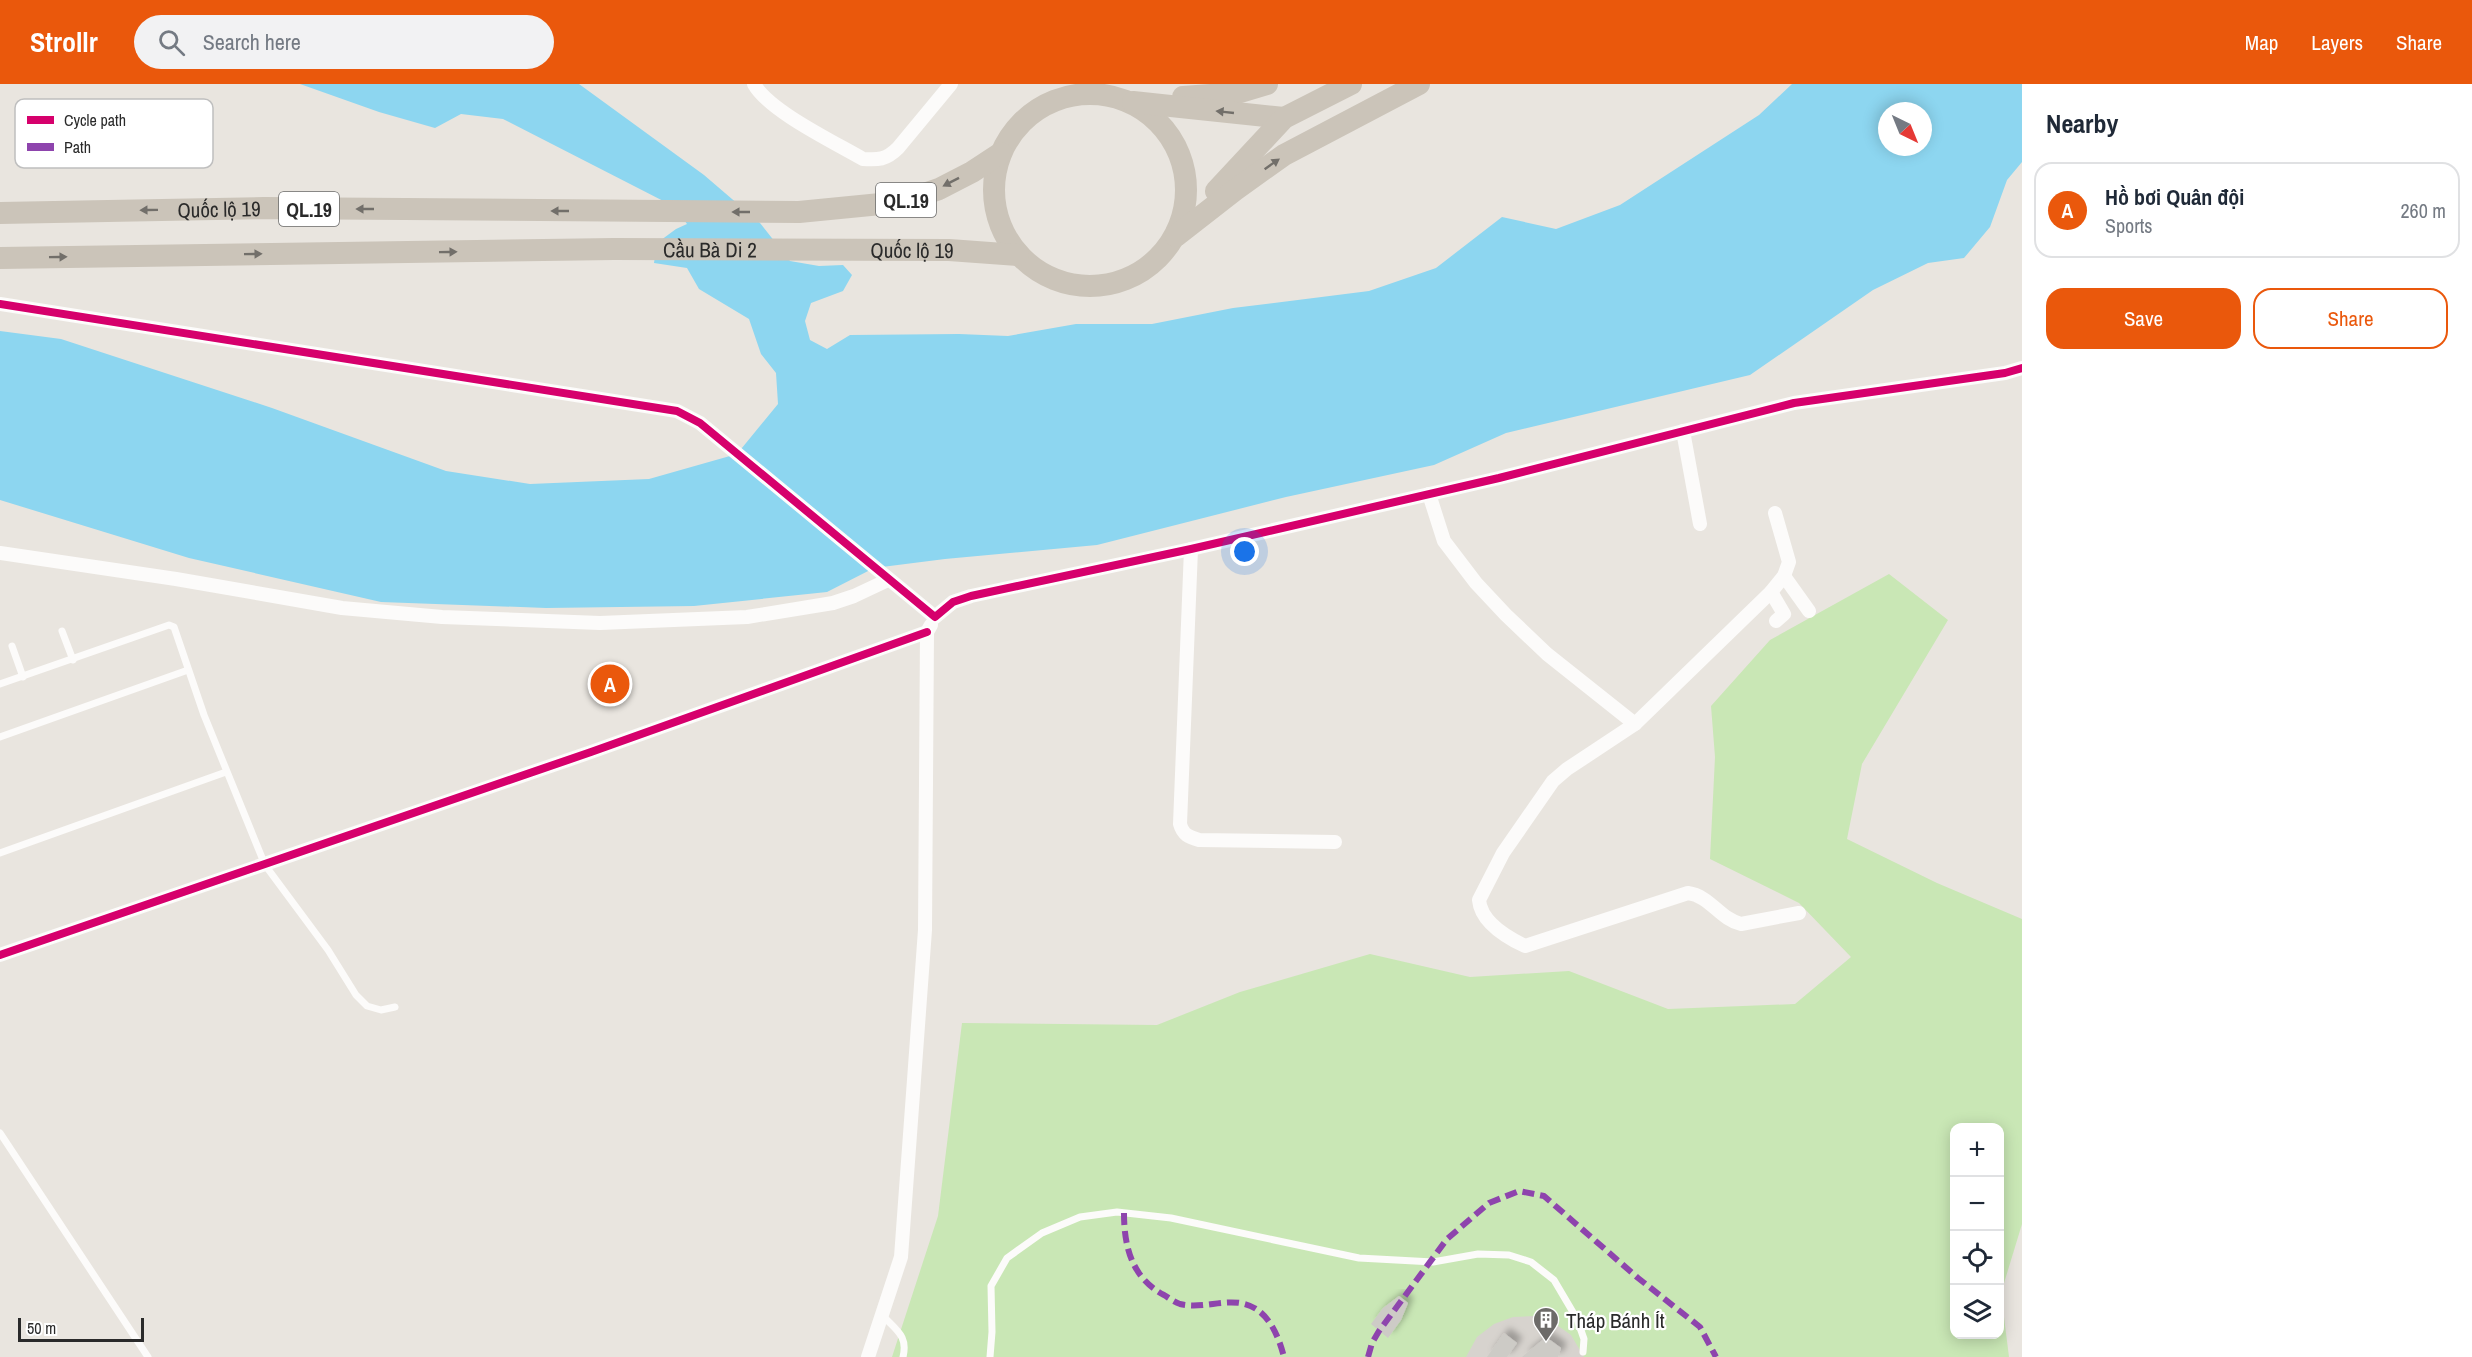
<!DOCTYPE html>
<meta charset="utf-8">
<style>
body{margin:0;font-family:"Archivo Narrow",sans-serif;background:#f2f2f3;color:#1f2937}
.controls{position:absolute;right:18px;bottom:18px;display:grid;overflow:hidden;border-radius:12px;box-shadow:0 3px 15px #0003}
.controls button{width:54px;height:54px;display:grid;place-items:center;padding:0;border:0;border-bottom:2px solid #e0e1e3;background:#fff;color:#1f2937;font:30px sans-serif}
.compass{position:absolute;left:1878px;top:18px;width:54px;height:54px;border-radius:50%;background:#fff;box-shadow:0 3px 15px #0003;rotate:137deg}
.scale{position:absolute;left:18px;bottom:15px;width:126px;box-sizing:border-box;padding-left:6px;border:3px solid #2a2a2a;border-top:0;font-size:16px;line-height:21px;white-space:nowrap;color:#2a2a2a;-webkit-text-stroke:4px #fff;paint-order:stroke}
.you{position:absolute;left:1245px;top:468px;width:21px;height:21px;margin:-15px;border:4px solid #fff;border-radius:50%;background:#1a73e8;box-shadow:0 0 0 9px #1a73e833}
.badge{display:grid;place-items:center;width:39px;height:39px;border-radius:50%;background:#ea580c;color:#fff;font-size:20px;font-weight:700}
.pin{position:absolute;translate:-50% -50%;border:3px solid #fff;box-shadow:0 2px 6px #0006}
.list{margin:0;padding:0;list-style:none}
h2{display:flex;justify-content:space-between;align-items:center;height:78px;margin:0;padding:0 24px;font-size:26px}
h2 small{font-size:20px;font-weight:400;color:#747a83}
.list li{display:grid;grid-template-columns:39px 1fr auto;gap:18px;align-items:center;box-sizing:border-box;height:96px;margin:0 12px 12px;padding:0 12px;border:2px solid #e0e1e3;border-radius:18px}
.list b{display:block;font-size:22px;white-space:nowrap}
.list p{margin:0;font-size:20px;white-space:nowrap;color:#747a83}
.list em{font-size:20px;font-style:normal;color:#747a83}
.actions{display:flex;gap:12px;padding:18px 24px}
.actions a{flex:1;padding:14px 0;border:2px solid #ea580c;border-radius:18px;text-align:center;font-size:21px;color:#ea580c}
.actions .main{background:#ea580c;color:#fff}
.icon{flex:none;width:33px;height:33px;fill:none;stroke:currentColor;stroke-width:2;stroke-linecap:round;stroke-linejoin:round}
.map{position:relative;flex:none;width:2022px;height:1273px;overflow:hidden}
header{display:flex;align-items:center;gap:36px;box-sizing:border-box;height:84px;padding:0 30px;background:#ea580c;color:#fff}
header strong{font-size:28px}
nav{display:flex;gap:33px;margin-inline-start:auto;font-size:21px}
.search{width:420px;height:54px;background:#f2f2f3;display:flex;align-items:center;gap:15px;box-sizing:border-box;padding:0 21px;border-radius:33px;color:#747a83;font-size:22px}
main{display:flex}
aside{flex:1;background:#fff}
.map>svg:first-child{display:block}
</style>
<header>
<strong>Strollr</strong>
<div class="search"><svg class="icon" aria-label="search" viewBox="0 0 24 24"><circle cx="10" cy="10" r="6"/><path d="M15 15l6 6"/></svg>Search here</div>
<nav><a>Map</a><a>Layers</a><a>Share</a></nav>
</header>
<main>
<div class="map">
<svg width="2022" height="1273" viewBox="0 0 2022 1273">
<defs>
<filter id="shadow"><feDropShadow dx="5.5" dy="-5.5" stdDeviation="3" flood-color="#0004"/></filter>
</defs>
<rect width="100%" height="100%" fill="#e9e5df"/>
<path fill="#c9e7b5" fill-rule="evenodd" d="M 1889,490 L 1948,536 L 1862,680 L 1847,755 L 1937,799 L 2022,835 L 2022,1140 L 2001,1209 L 2009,1273 L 892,1273 L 938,1132 L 962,939 L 1157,941 L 1240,908 L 1370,870 L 1470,893 L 1569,887 L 1668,925 L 1795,920 L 1851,873 L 1799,819 L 1710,775 L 1715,673 L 1711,622 L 1770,556 ZM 1954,1044 L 2000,1044 L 2000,1250 L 1954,1250 Z"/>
<path fill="#d7d3ce" d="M 1534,1232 L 1554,1239 L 1571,1251 L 1584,1273 L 1466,1273 L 1477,1253 L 1494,1240 L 1513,1233 Z"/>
<path fill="#8dd6f0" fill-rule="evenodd" d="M 300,0 L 579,0 L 704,91 L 760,139 L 790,177 L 819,182 L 843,181 L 852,191 L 843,207 L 811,219 L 805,237 L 810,256 L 827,265 L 850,251 L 959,250 L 1008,252 L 1076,240 L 1152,240 L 1233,224 L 1369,207 L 1436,184 L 1502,133 L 1556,145 L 1620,121 L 1759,31 L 1792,0 L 2022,0 L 2022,78 L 2007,96 L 1990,143 L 1964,174 L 1928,179 L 1873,206 L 1750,291 L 1506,349 L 1434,381 L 1286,413 L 1097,461 L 945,475 L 874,484 L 827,508 L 694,522 L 546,524 L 381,518 L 189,474 L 0,416 L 0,247 L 61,255 L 272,324 L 446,387 L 530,400 L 649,395 L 737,370 L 778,320 L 776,289 L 761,270 L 749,235 L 699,205 L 687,184 L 654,179 L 657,159 L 676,145 L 687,140 L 675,123 L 503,35 L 461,30 L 435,44 L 379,28 ZM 1887,27 L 1923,27 L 1923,63 L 1887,63 Z"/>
<g fill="#cdcbc6" filter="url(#shadow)">
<path d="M 1399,1212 L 1408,1219 L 1401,1236 L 1388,1254 L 1371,1240 L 1383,1224 Z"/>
<path d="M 1504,1249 L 1517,1259 L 1507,1273 L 1487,1273 Z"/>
<path d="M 1546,1253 L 1561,1264 L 1558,1273 L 1522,1273 Z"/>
</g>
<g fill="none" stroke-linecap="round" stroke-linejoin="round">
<g stroke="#fcfbfa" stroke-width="7">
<path d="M 62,547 L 73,576"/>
<path d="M 12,562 L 23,593"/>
<path d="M 0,600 L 169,541 L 174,543 L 204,631 L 265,781 L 328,866 L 356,911 L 367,922 L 381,926 L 395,923"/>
<path d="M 0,653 L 188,586"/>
<path d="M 0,769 L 226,688"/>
<path d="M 0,1049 L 148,1273"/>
<path d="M 883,1232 C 897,1247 908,1252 903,1273"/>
<path d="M 990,1273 L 992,1248 L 991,1202 L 1007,1174 L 1042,1149 L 1080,1133 L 1117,1128 L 1171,1134 L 1359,1174 L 1433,1178 L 1478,1170 L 1509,1171 L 1531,1178 L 1554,1196 L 1577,1235 L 1584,1255 L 1583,1268"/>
</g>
<g stroke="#fcfbfa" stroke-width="14">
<path d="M 754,0 C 769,27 834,58 863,75 C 878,76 886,76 898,64 L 951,0"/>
<path d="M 0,220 L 677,327 L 700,339 L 935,533 L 953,518 L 971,512 L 1191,465 L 1499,394 L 1794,319 L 2005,289 L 2022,284"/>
<path d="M 1683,347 L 1700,440"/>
<path d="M 1429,410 L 1444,457 L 1476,499 L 1506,531 L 1547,570 L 1635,640"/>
<path d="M 1775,429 L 1789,478 L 1784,492 L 1771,508 L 1635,640 L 1567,685 L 1553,697 L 1503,769 L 1479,816 C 1481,838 1506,853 1525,862 L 1688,809 C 1710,812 1720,835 1741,840 L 1799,829"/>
<path d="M 1191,465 L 1180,740 C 1183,751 1189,753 1199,756 L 1335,758"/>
<path d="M 0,469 L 176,495 L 342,524 L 442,533 L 600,539 L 747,533 L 833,519 L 854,512 L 888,496"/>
<path d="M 1784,492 L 1809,527"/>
<path d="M 1771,508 L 1784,530 L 1776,537"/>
<path d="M 0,871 L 591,668 L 927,548"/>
<path d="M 868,1273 L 901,1173 L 925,846 L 927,548 L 931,541"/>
</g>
<g stroke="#cbc4b9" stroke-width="22">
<circle cx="1090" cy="106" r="96"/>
<path d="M 1183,13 L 1237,9 L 1267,0"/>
<path d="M 1133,18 L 1284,34"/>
<path d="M 1216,107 L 1284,34 L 1351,0"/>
<path id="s1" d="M 0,129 L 264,124 L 799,128 L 901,118 L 939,105 L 972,88 L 1001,69"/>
<path d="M 1176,152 L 1235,106 L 1284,71 L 1419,0"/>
<path id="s2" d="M 0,174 L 614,165 L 949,166 L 1018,171"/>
</g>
<g stroke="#8e44ad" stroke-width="6" stroke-dasharray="12 6" stroke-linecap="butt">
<path d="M 1124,1129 C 1124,1163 1132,1194 1164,1211 C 1169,1214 1174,1218 1180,1220 C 1200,1225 1221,1216 1240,1219 C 1267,1223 1278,1250 1284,1273"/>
<path d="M 1368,1273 L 1372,1259 L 1379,1247 L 1447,1155 L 1489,1119 L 1519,1107 L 1544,1112 L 1638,1194 L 1700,1243 L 1716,1273"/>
</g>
<defs>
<g id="cycleway">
<path d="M 0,220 L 677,327 L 700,339 L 935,533 L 953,518 L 971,512 L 1191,465 L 1499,394 L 1794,319 L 2005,289 L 2022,284"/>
<path d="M 0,871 L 591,668 L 927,548"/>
</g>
</defs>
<use href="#cycleway" stroke="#fff" stroke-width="11"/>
<use href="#cycleway" stroke="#d6006c" stroke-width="8"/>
</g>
<defs><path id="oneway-solid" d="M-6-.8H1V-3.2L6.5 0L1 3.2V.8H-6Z" transform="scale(1.5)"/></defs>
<g fill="#726f6a">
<use href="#oneway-solid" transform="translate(1225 28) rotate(-174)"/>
<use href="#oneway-solid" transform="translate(1272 80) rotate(-35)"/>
<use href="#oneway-solid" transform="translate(951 98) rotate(153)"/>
<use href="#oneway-solid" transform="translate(365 125) rotate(-180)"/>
<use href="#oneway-solid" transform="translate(149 126) rotate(179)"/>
<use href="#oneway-solid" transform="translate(560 127) rotate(-180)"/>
<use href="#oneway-solid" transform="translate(741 128) rotate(-180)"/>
<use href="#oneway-solid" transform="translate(448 168) rotate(-1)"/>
<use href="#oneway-solid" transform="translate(253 170) rotate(-1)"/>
<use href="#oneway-solid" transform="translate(58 173) rotate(-1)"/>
</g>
<defs>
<symbol id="building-pin" viewBox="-11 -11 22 30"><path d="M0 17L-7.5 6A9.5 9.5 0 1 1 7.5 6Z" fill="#6d6b69" stroke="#fff"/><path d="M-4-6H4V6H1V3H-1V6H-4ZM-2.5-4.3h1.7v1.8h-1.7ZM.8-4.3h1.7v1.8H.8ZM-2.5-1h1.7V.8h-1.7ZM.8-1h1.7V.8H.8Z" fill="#fff"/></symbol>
</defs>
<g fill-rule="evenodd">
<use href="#building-pin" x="1531" y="1221" width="30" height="40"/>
</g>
<g text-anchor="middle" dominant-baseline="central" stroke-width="4.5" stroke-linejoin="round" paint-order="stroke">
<g fill="#fff" stroke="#6a6a6a" stroke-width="1.5">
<rect x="876" y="99" width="60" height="34" rx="4.5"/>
<rect x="279" y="108" width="60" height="34" rx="4.5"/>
</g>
<g font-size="20" font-weight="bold" fill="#2a2a2a">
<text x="906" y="116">QL.19</text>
<text x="309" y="125">QL.19</text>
</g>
<g font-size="21" fill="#2a2a2a" stroke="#fff">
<text stroke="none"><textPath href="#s1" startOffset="219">Quốc lộ 19</textPath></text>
<text stroke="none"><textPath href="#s2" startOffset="710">Cầu Bà Di 2</textPath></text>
<text stroke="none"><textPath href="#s2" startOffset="912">Quốc lộ 19</textPath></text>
</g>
<g font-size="21" fill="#2a2a2a" stroke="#fff" text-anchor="start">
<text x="1566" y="1236">Tháp Bánh Ít</text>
</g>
</g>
<rect x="15" y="15" width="198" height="69" rx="9" fill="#fff" stroke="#bfbfbf" stroke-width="1.5"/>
<rect x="27" y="32" width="27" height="8" fill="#d6006c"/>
<rect x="27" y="59" width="27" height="8" fill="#8e44ad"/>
<g font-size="16" fill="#2a2a2a">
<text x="64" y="42">Cycle path</text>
<text x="64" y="69">Path</text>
</g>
</svg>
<div class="controls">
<button>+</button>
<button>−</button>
<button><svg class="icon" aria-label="locate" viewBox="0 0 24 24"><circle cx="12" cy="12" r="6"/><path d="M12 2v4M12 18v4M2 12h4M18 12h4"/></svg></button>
<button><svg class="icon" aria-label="layers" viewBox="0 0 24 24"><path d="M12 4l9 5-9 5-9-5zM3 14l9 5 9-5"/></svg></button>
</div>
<svg class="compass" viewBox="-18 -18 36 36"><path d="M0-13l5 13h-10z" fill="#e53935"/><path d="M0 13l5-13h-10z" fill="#747a83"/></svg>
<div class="scale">50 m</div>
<div class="you"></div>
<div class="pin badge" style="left:610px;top:600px">A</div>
</div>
<aside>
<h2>Nearby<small></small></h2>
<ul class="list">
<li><span class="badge">A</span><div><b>Hồ bơi Quân đội</b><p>Sports</p></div><em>260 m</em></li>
</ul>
<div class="actions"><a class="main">Save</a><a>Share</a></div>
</aside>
</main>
